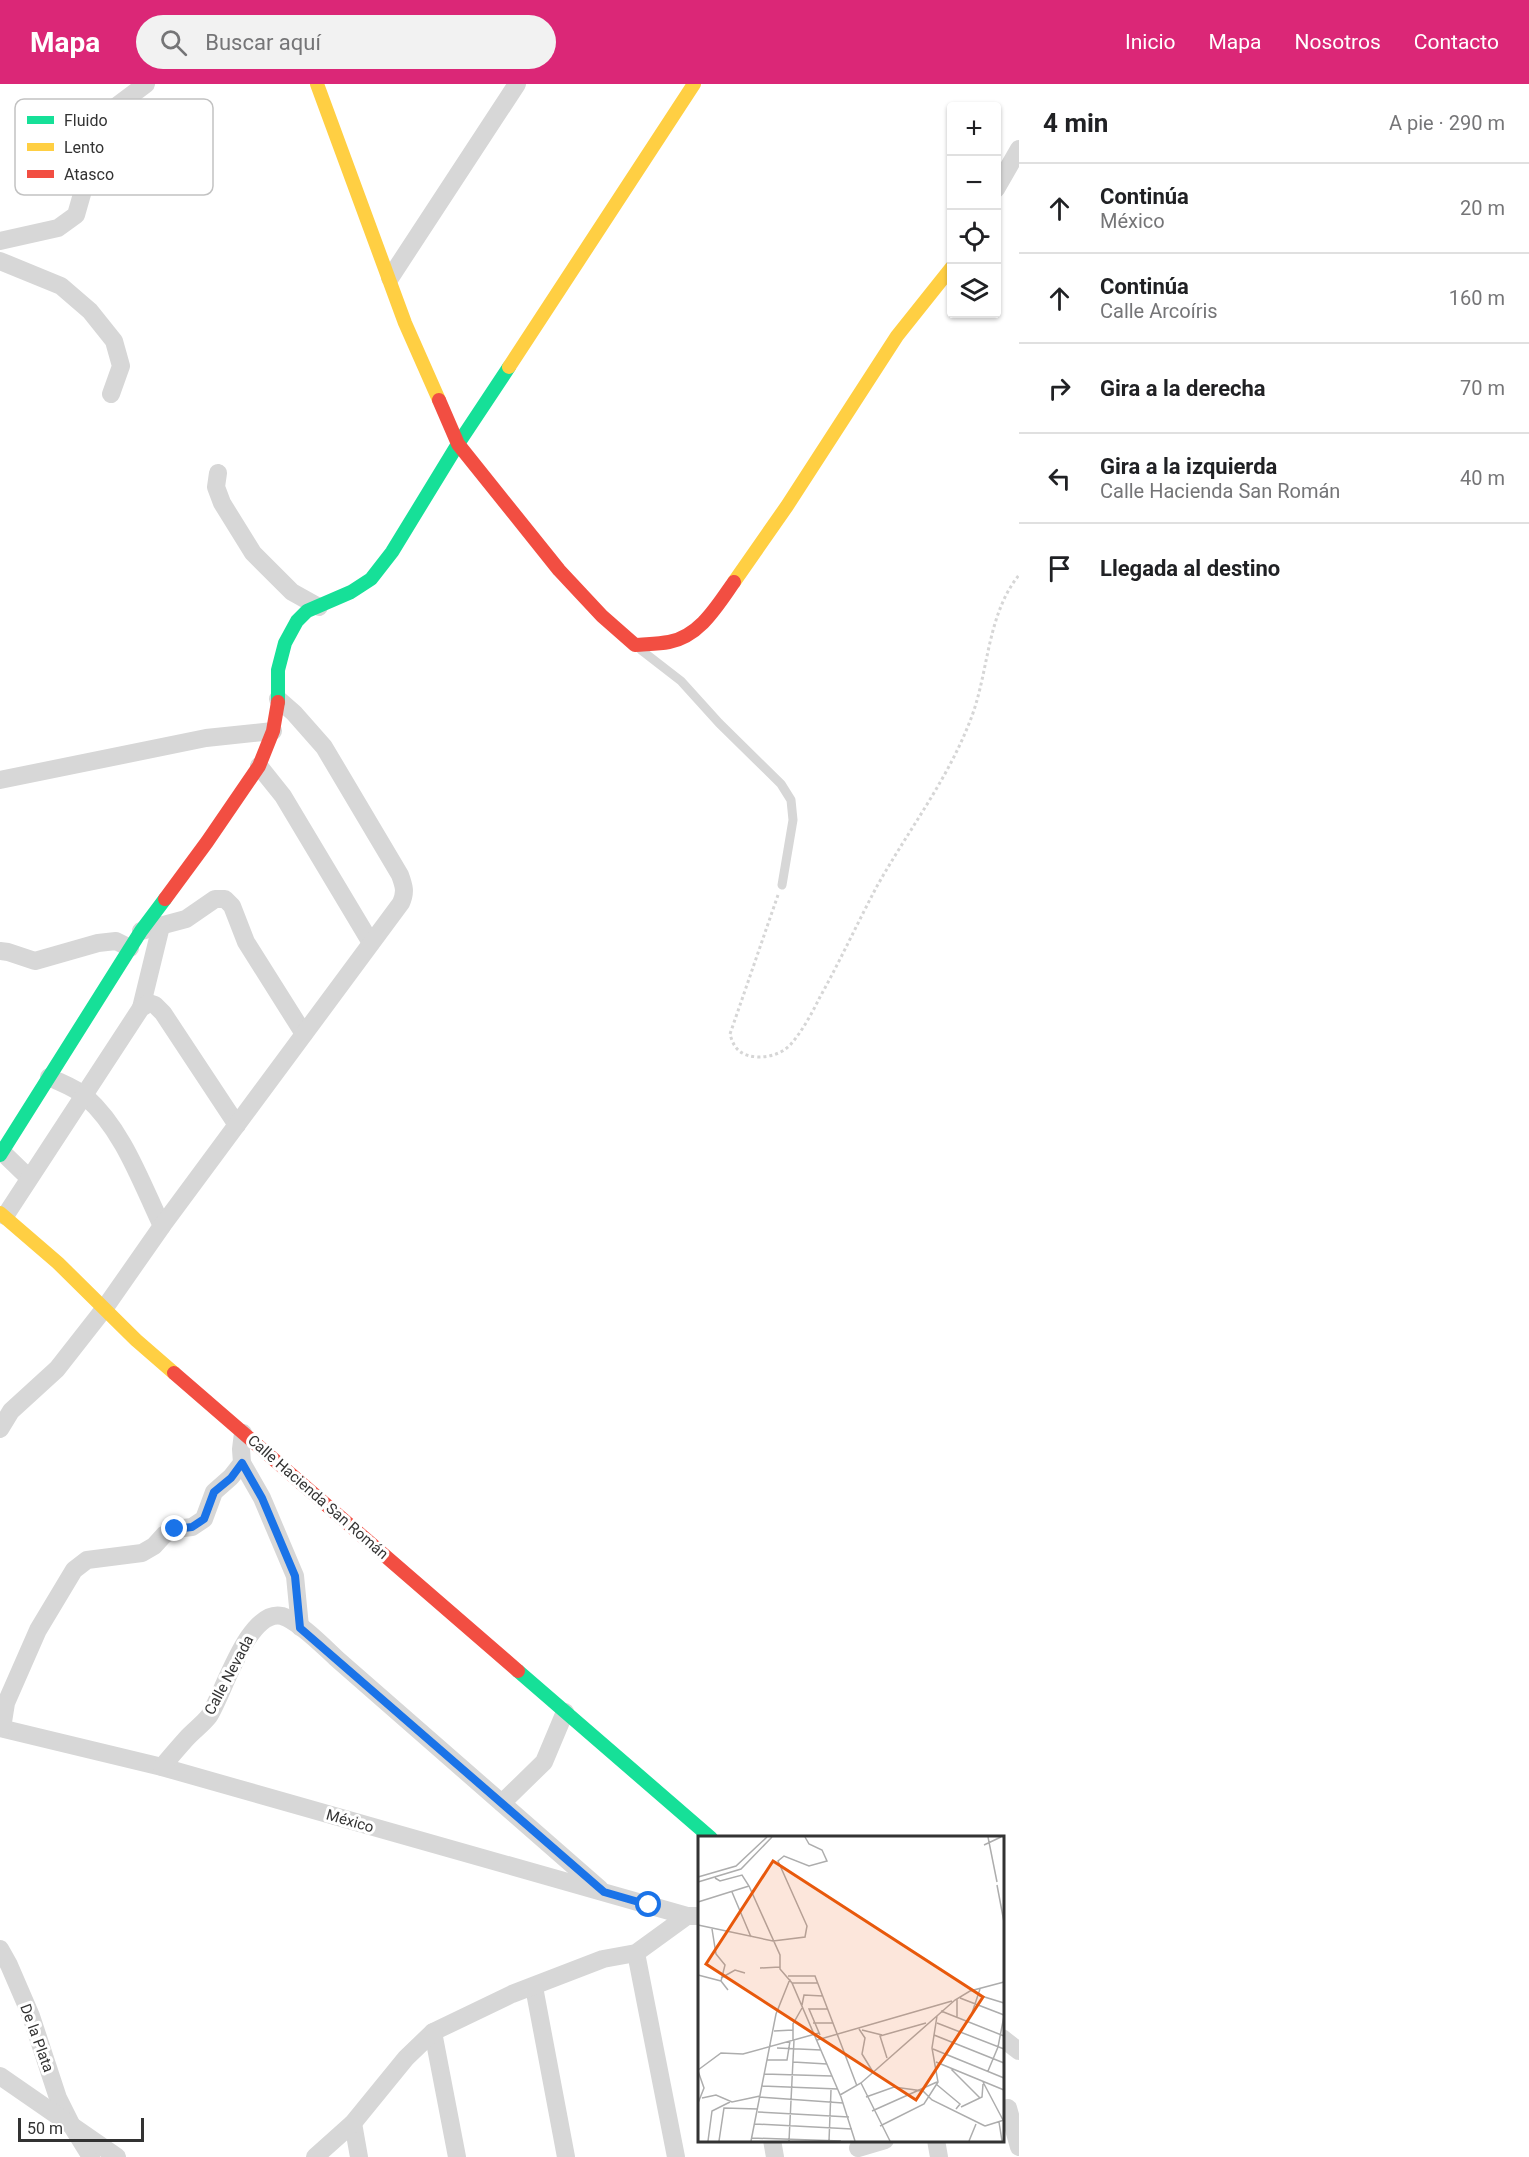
<!DOCTYPE html>
<html lang="es">
<meta charset="utf-8">
<style>
body{margin:0;font-family:Roboto,sans-serif;background:#f2f2f2;color:#202124}
.controls{position:absolute;right:18px;top:18px;display:grid;overflow:hidden;border-radius:6px;box-shadow:0 2px 4px #0004}
.controls button{width:54px;height:54px;display:grid;place-items:center;padding:0;border:0;border-bottom:2px solid #e0e0e0;background:#fff;color:#202124;font:30px sans-serif}
.scale{position:absolute;left:18px;bottom:15px;width:126px;box-sizing:border-box;padding-left:6px;border:3px solid #333;border-top:0;font-size:16px;line-height:21px;white-space:nowrap;color:#333;-webkit-text-stroke:4px #fff;paint-order:stroke}
.stop{position:absolute;width:18px;height:18px;margin:-14px;border:4px solid #1a73e8;border-radius:50%;background:#fff}
.stop.end{background:#1a73e8;border-color:#fff;box-shadow:0 2px 6px #0008}
.list{margin:0;padding:0;list-style:none}
h2{display:flex;justify-content:space-between;align-items:center;height:78px;margin:0;padding:0 24px;font-size:26px}
h2 small{font-size:20px;font-weight:400;color:#757577}
.list li{display:grid;grid-template-columns:39px 1fr auto;gap:18px;align-items:center;box-sizing:border-box;height:90px;padding:0 24px;border-top:2px solid #e0e0e0}
.list b{display:block;font-size:22px;white-space:nowrap}
.list p{margin:0;font-size:20px;white-space:nowrap;color:#757577}
.list em{font-size:20px;font-style:normal;color:#757577}
.icon{flex:none;width:33px;height:33px;fill:none;stroke:currentColor;stroke-width:2;stroke-linecap:round;stroke-linejoin:round}
.map{position:relative;flex:none;width:1019px;height:2073px;overflow:hidden}
header{display:flex;align-items:center;gap:36px;box-sizing:border-box;height:84px;padding:0 30px;background:#db2777;color:#fff}
header strong{font-size:28px}
nav{display:flex;gap:33px;margin-inline-start:auto;font-size:21px}
.search{width:420px;height:54px;background:#f2f2f2;display:flex;align-items:center;gap:15px;box-sizing:border-box;padding:0 21px;border-radius:33px;color:#757577;font-size:22px}
main{display:flex}
aside{flex:1;background:#fff}
.map>svg:first-child{display:block}
</style>
<header>
<strong>Mapa</strong>
<div class="search"><svg class="icon" aria-label="search" viewBox="0 0 24 24"><circle cx="10" cy="10" r="6"/><path d="M15 15l6 6"/></svg>Buscar aquí</div>
<nav><a>Inicio</a><a>Mapa</a><a>Nosotros</a><a>Contacto</a></nav>
</header>
<main>
<div class="map">
<svg width="1019" height="2073" viewBox="0 0 1019 2073">
<rect width="100%" height="100%" fill="#fff"/>
<g fill="none" stroke-linecap="round" stroke-linejoin="round">
<path stroke="#d6d6d6" stroke-width="3" stroke-dasharray="3 3" stroke-linecap="butt" d="M 778,811 L 730,950 C 734,966 742,972 758,973 C 771,973 783,969 791,960 C 803,946 812,929 820,913 C 840,877 857,840 876,804 C 907,748 947,697 970,637 C 989,590 986,532 1019,491"/>
<path stroke="#d7d7d7" stroke-width="9" d="M 641,566 L 681,597 L 719,639 L 781,700 L 791,716 L 793,736 L 782,801"/>
<g stroke="#d7d7d7" stroke-width="18">
<path d="M 996,105 L 1019,65"/>
<path d="M 0,157 L 58,144 L 76,131 L 100,47 L 114,24 L 146,0"/>
<path d="M 0,177 L 61,202 L 90,227 L 114,257 L 121,282 L 111,310"/>
<path d="M 390,194 L 517,0"/>
<path d="M 218,389 L 216,403 L 222,419 L 253,469 L 292,508 L 319,523"/>
<path d="M 259,682 L 283,712 L 371,859"/>
<path d="M 0,696 L 206,654 L 273,647"/>
<path d="M 141,847 L 186,835 L 215,815 L 225,815 L 232,822 L 246,858 L 304,950"/>
<path d="M 0,867 L 8,868 L 35,877 L 98,859 L 116,857 L 130,864"/>
<path d="M 141,924 L 161,842"/>
<path d="M 49,993 C 61,999 76,1004 86,1013 C 123,1046 141,1098 162,1142"/>
<path d="M 0,1066 L 29,1094"/>
<path d="M 5,1132 L 141,924 L 149,919 L 155,921 L 163,929 L 237,1041"/>
<path d="M 0,1345 L 11,1327 L 57,1285 L 104,1225 L 162,1142 L 401,819 C 406,808 404,802 400,791 L 324,663 L 294,629 L 278,615"/>
<path d="M 242,1379 L 262,1414 L 295,1492 L 300,1543"/>
<path d="M 0,1644 L 162,1683 L 687,1832 L 700,1832"/>
<path d="M 2,1644 L 6,1619 L 38,1546 L 74,1486 L 87,1476 L 142,1469 L 154,1462 L 164,1451 L 175,1445 L 192,1443 L 204,1435 L 214,1408 L 231,1393 L 242,1379 L 241,1365 L 243,1349"/>
<path d="M 162,1683 C 170,1673 178,1664 186,1655 C 193,1647 203,1640 209,1632 C 223,1611 248,1524 282,1532 C 299,1537 324,1563 337,1575 L 600,1805"/>
<path d="M 502,1719 L 544,1678 L 565,1628"/>
<path d="M 0,1865 L 9,1881 L 31,1932 L 58,2014 L 73,2044 L 91,2073"/>
<path d="M 636,1869 L 676,2073"/>
<path d="M 534,1903 L 566,2073"/>
<path d="M 433,1948 L 457,2073"/>
<path d="M 1002,1954 L 1019,1967"/>
<path d="M 0,1992 L 117,2073"/>
<path d="M 1008,2024 L 1019,2063"/>
<path d="M 353,2039 L 359,2073"/>
<path d="M 772,2056 L 775,2073"/>
<path d="M 936,2056 L 939,2073"/>
<path d="M 858,2064 L 885,2056"/>
<path d="M 315,2073 L 353,2039 L 406,1974 L 433,1948 L 512,1910 L 603,1875 L 636,1869 L 687,1832"/>
</g>
<g stroke="#16e098" stroke-width="14">
<path d="M 278,618 L 278,586 L 285,559 L 297,537 L 307,527 L 351,508 L 371,495 L 392,468 L 458,360 L 509,283"/>
<path d="M 0,1071 L 141,847 L 165,815"/>
<path d="M 518,1587 L 711,1754"/>
</g>
<g stroke="#ffcf43" stroke-width="14">
<path d="M 317,0 L 405,239 L 439,316"/>
<path d="M 509,283 L 694,0"/>
<path d="M 734,498 L 787,422 L 897,252 L 952,183"/>
<path d="M 0,1129 L 58,1179 L 136,1256 L 174,1289"/>
</g>
<g stroke="#f24e42" stroke-width="14">
<path d="M 439,316 L 458,360 L 559,486 L 602,532 L 635,561 C 646,560 658,560 669,558 C 700,552 717,522 734,498"/>
<path d="M 165,815 L 207,758 L 259,682 L 273,647 L 278,618"/>
<path d="M 174,1289 L 518,1587"/>
</g>
</g>
<g fill="none" stroke-linecap="round" stroke-linejoin="round">
<path stroke="#1a73e8" stroke-width="8" d="M 175,1445 L 192,1443 L 204,1435 L 214,1408 L 231,1394 L 242,1379 L 262,1414 L 295,1492 L 300,1544 L 604,1808 L 649,1821"/>
</g>
<g text-anchor="middle" dominant-baseline="central" stroke-width="6" stroke-linejoin="round" paint-order="stroke">
<g font-size="15" fill="#333" stroke="#fff">
<text transform="translate(318 1413) rotate(41)">Calle Hacienda San Román</text>
<text transform="translate(229 1591) rotate(-62)">Calle Nevada</text>
<text transform="translate(350 1737) rotate(16)">México</text>
<text transform="translate(37 1954) rotate(70)">De la Plata</text>
</g>
</g>
<g transform="translate(698 1752)">
<rect width="306" height="306" fill="#fff"/>
<path fill="none" stroke="#adadad" stroke-width="1.5" d="M 290,1 L 299,46M 286,9 L 303,1M 0,41 L 38,30 L 69,1M 17,42 L 22,45 L 44,39 L 51,50 L 82,119 L 82,133 L 94,147 L 143,261 L 157,305M 0,46 L 43,33 L 74,1M 299,49 L 306,86M 34,56 L 53,101M 0,66 L 51,50M 0,89 L 75,105 L 107,101 L 109,90 L 80,25 L 86,20 L 111,30 L 129,25 L 124,14 L 111,8 L 107,1M 14,93 L 18,118 L 27,129 L 23,145 L 30,154M 62,132 L 82,131M 0,139 L 23,145M 90,140 L 117,140 L 159,250M 23,142 L 37,134 L 47,137M 94,147 L 120,147M 280,159 L 306,167M 262,162 L 306,179M 104,169 L 106,159 L 125,160M 243,175 L 306,200M 274,177 L 282,153M 259,182 L 259,163M 115,187 L 135,187M 239,187 L 306,213M 161,193 L 167,202 L 164,218 L 175,236M 164,194 L 184,199M 76,195 L 95,194M 122,199 L 111,173 L 129,173M 236,199 L 306,227M 95,204 L 95,188 L 104,172M 119,204 L 254,165M 79,212 L 123,214M 235,213 L 306,242M 189,222 L 182,200 L 228,187M 69,224 L 89,224 L 92,205M 95,226 L 129,228M 238,226 L 306,254M 253,233 L 282,262M 0,234 L 23,217 L 45,218 L 121,197M 0,235 L 6,252 L 0,267M 290,235 L 300,211 L 306,180M 66,238 L 134,240M 285,246 L 305,284M 163,247 L 192,305M 238,248 L 262,268 L 258,273M 64,250 L 140,253M 142,259 L 163,247 L 257,164 L 272,155 L 306,146M 62,261 L 145,267M 168,261 L 196,251 L 225,255 L 234,264 L 287,290M 4,262 L 18,259 L 34,266 L 62,260M 263,271 L 284,261 L 285,248M 174,275 L 239,246M 60,276 L 151,281M 301,286 L 304,305M 57,288 L 154,293M 182,290 L 226,268 L 240,246 L 234,212 L 239,180M 287,290 L 306,284M 54,302 L 143,305M 10,305 L 14,275 L 32,266M 21,305 L 26,272 L 60,273M 53,305 L 78,178 L 92,143M 91,305 L 96,204M 131,305 L 133,254M 271,305 L 278,288"/>
<path fill="#e8590c" fill-opacity="0.15" stroke="#e8590c" stroke-width="3" d="M 75,25 L 285,161 L 218,264 L 8,128 Z"/>
<rect width="306" height="306" fill="none" stroke="#333" stroke-width="3"/>
</g>
<rect x="15" y="15" width="198" height="96" rx="9" fill="#fff" stroke="#c2c2c2" stroke-width="1.5"/>
<rect x="27" y="32" width="27" height="8" fill="#16e098"/>
<rect x="27" y="59" width="27" height="8" fill="#ffcf43"/>
<rect x="27" y="86" width="27" height="8" fill="#f24e42"/>
<g font-size="16" fill="#333">
<text x="64" y="42">Fluido</text>
<text x="64" y="69">Lento</text>
<text x="64" y="96">Atasco</text>
</g>
</svg>
<div class="controls">
<button>+</button>
<button>−</button>
<button><svg class="icon" aria-label="locate" viewBox="0 0 24 24"><circle cx="12" cy="12" r="6"/><path d="M12 2v4M12 18v4M2 12h4M18 12h4"/></svg></button>
<button><svg class="icon" aria-label="layers" viewBox="0 0 24 24"><path d="M12 4l9 5-9 5-9-5zM3 14l9 5 9-5"/></svg></button>
</div>
<div class="scale">50 m</div>
<div class="stop" style="left:649px;top:1821px"></div>
<div class="stop end" style="left:175px;top:1445px"></div>
</div>
<aside>
<h2>4 min<small>A pie · 290 m</small></h2>
<ul class="list">
<li><svg class="icon" aria-label="ahead" viewBox="0 0 24 24"><path d="M12 20V5M6 11l6-6 6 6"/></svg><div><b>Continúa</b><p>México</p></div><em>20 m</em></li>
<li><svg class="icon" aria-label="ahead" viewBox="0 0 24 24"><path d="M12 20V5M6 11l6-6 6 6"/></svg><div><b>Continúa</b><p>Calle Arcoíris</p></div><em>160 m</em></li>
<li><svg class="icon" aria-label="right" viewBox="0 0 24 24"><path d="M7 20v-9h11M14 6l5 5-5 5"/></svg><div><b>Gira a la derecha</b></div><em>70 m</em></li>
<li><svg class="icon" aria-label="left" viewBox="0 0 24 24"><path d="M17 20v-9H6M10 6l-5 5 5 5"/></svg><div><b>Gira a la izquierda</b><p>Calle Hacienda San Román</p></div><em>40 m</em></li>
<li><svg class="icon" aria-label="arrive" viewBox="0 0 24 24"><path d="M6 21V4h12l-3 4 3 4H6"/></svg><div><b>Llegada al destino</b></div></li>
</ul>
</aside>
</main>
